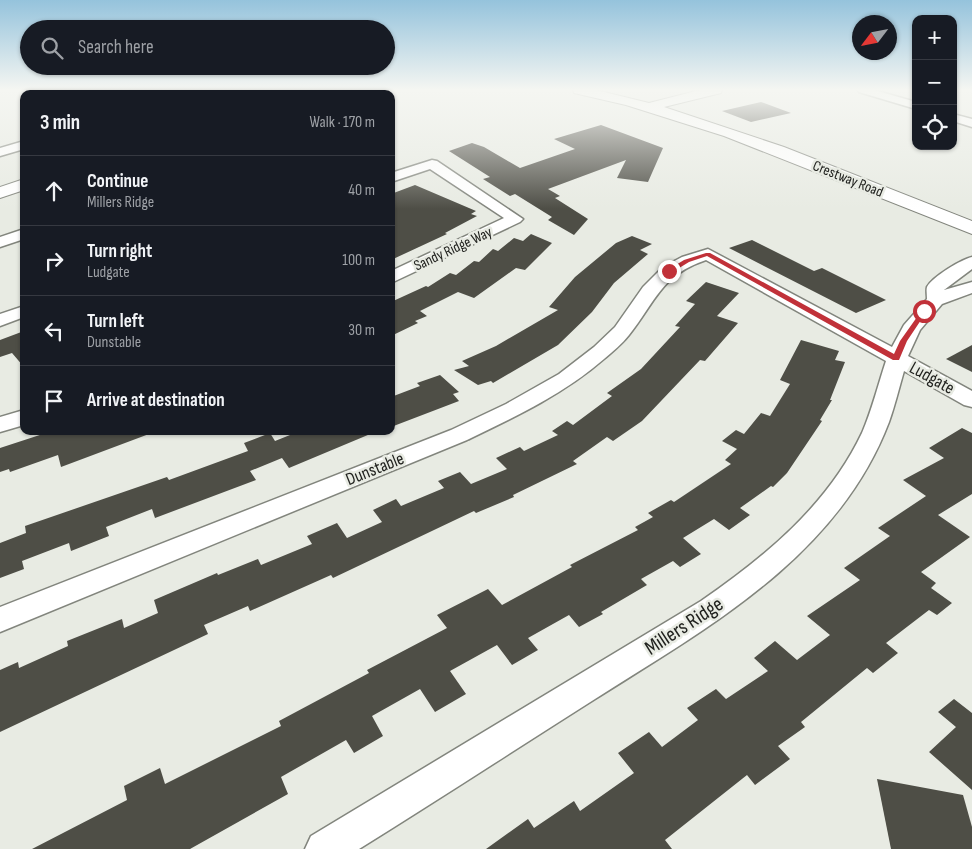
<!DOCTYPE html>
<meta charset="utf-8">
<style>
body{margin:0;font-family:"Sofia Sans Condensed",sans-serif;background:#20242c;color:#f1f3f6}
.controls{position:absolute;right:15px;top:15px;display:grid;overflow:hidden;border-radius:10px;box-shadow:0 1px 4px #0004}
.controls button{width:45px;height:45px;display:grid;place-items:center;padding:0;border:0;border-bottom:1px solid #363941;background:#171b24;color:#f1f3f6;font:25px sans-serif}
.compass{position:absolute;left:852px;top:15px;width:45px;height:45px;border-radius:50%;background:#171b24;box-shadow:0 1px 4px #0004;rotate:238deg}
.stop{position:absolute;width:15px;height:15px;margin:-11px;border:4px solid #c13139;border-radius:50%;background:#fff}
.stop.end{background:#c13139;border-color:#fff;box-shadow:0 1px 5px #0008}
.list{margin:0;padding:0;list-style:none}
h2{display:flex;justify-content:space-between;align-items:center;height:65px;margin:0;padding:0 20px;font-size:21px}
h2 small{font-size:16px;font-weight:400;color:#9ea1a6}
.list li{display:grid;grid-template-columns:32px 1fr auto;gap:15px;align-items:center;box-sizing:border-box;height:70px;padding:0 20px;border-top:1px solid #363941}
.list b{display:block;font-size:19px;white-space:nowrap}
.list p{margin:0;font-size:16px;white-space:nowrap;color:#9ea1a6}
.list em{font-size:16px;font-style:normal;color:#9ea1a6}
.icon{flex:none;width:28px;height:28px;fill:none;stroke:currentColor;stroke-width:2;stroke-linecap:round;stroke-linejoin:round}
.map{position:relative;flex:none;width:972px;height:849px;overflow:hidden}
.search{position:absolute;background:#171b24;box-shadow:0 1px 4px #0004;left:20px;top:20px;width:375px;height:55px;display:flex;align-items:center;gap:12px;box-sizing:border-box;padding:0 18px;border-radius:28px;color:#9ea1a6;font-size:19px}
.panel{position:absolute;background:#171b24;box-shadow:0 1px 4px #0004;left:20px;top:90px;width:375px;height:345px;border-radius:10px}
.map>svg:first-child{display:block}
</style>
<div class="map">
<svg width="972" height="849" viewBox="0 0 972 849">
<rect width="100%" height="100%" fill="#e8ebe3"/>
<g fill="#4e4e46">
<path d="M 761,102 L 791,113 L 751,122 L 722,111 Z"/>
<path d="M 601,125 L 663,148 L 648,182 L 617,178 L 626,160 L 548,189 L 560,196 L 555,198 L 588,219 L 574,235 L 548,220 L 552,217 L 515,194 L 510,196 L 483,179 L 490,177 L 449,151 L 472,143 L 484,147 L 520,168 L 575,149 L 554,139 Z"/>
<path d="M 415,185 L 476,211 L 471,214 L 477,216 L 445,233 L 447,234 L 391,260 L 391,194 Z"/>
<path d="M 531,234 L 552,243 L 525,270 L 516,268 L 474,298 L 458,292 L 420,311 L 427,316 L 415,321 L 418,323 L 391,336 L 391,302 L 426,286 L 428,287 L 450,273 L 456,275 L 474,261 L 479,262 L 493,249 L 498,251 L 514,238 L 523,241 Z"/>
<path d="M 632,236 L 652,244 L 640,250 L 648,254 L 614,283 L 592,312 L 558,345 L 493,383 L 491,381 L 478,385 L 454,370 L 469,366 L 462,361 L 496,346 L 558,310 L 549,307 L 575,277 L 616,243 Z"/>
<path d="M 752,240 L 814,271 L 822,268 L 886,300 L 856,313 L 729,248 Z"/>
<path d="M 706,282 L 739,293 L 717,316 L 738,323 L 705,361 L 700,360 L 642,421 L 613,441 L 607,437 L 573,461 L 577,464 L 513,495 L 514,497 L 476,513 L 474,511 L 333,578 L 331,575 L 250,611 L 248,606 L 204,625 L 208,634 L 0,732 L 0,670 L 18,662 L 19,668 L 68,646 L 67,641 L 122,619 L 124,628 L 158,613 L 154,600 L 217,573 L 218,575 L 258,559 L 261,565 L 312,544 L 307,536 L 337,523 L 347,538 L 382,522 L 373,510 L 396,499 L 401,506 L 444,488 L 438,481 L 460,472 L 471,484 L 507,469 L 496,458 L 520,447 L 524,451 L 558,435 L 552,431 L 567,421 L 573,425 L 612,396 L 607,393 L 641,369 L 680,327 L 675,326 L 695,304 L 686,301 Z"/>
<path d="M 24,331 L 24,367 L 12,353 L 0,357 L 0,340 Z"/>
<path d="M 801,340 L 839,351 L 835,360 L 845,362 L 830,400 L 832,400 L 820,420 L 822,421 L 787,473 L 773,487 L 771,486 L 740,508 L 750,515 L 729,530 L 714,519 L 683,538 L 701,554 L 680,567 L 673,561 L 641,579 L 647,585 L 601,612 L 603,614 L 579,627 L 569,615 L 528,638 L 538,650 L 512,665 L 497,645 L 450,671 L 466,694 L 435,712 L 420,689 L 372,716 L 383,736 L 354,753 L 346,740 L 281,777 L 288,794 L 190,849 L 32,849 L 127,800 L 124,786 L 160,768 L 165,784 L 281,726 L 279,721 L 369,673 L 367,670 L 447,628 L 437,615 L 488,589 L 502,605 L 572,567 L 570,565 L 638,530 L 635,527 L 653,517 L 648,513 L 671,500 L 674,502 L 731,464 L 725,460 L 737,449 L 722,441 L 736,430 L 744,434 L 761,413 L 770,416 L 790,384 L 780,380 Z"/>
<path d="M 972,345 L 972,372 L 946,359 Z"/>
<path d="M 440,375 L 459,392 L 453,394 L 459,401 L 391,427 L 391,397 L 420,386 L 417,383 Z"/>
<path d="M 962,428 L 972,433 L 972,494 L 938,515 L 970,537 L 921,572 L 936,583 L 931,588 L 952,603 L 937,615 L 929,610 L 886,643 L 898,653 L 873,673 L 867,668 L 801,722 L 805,727 L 778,746 L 790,759 L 755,785 L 747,775 L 665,840 L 672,849 L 486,849 L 528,819 L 534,828 L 574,801 L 580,811 L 634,773 L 618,753 L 649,732 L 662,747 L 698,720 L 687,708 L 716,689 L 726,699 L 768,671 L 754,658 L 775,641 L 797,660 L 830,635 L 807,616 L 860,580 L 844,568 L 890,536 L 878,528 L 926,496 L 903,480 L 944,458 L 929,448 Z"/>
<path d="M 52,431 L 149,431 L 149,434 L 61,467 L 58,455 L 10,472 L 9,469 L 0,472 L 0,448 Z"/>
<path d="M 300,431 L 375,432 L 289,468 L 282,458 L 250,471 L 256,480 L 155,518 L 152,509 L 106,527 L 109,536 L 71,551 L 69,543 L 22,561 L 24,569 L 0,578 L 0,543 L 26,533 L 25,526 L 167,477 L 169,480 L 248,451 L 244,443 L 270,433 L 275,441 Z"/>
<path d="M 954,699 L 972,713 L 972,790 L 929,752 L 956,727 L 938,712 Z"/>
<path d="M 877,779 L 963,795 L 972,827 L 972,849 L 891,849 Z"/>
</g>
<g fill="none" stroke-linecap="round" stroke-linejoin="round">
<defs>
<g id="street">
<path d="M 858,90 L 874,90 L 916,102 L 916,109 L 859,92 Z"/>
<path d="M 953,114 L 972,119 L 972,127 L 953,121 Z"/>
<path d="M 24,141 L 24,149 L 0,156 L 0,148 Z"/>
<path d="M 432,160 L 437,161 L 523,219 L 520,222 L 391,283 L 391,271 L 504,218 L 430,169 L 391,182 L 391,173 Z"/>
<path d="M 24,229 L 24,239 L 0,247 L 0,237 Z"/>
<path d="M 708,249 L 892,347 L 904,325 L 927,299 C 927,295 926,290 927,287 C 932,277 962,259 972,257 L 972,269 L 944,290 L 972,282 L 972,293 L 942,304 L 920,330 L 908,356 L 972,391 L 972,407 L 964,405 L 904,371 C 899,388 895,405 889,422 C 838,556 709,627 595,699 C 516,749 438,800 359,849 L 305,849 L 311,836 L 701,601 C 765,557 828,505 862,433 C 872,410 878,385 886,361 L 706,260 C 661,275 656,301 629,335 C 622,344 613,351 604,359 C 564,394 515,417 467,440 L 0,632 L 0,607 L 451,430 L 506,404 L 559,374 L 594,347 L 615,327 L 643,287 L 663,267 L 682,257 Z"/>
<path d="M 24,306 L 24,317 L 0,326 L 0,314 Z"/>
<path d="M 24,410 L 24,425 L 0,432 L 0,417 Z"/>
</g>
<g id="secondary">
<path d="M 334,90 L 354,90 L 349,94 L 329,94 Z"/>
<path d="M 573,90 L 596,90 L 649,103 L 700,90 L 722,90 L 721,93 L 664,107 L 784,147 L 972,221 L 972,234 L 724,136 L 626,105 L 574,93 Z"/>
<path d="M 24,179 L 24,190 L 0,198 L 0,187 Z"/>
</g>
</defs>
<use href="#street" stroke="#82857d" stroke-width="3"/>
<use href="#secondary" stroke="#82857d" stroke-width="2"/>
<use href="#street" fill="#fff" fill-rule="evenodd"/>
<use href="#secondary" fill="#fff" fill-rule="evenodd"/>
</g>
<linearGradient id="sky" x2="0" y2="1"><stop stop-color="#95c3dc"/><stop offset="0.43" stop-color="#f5f6f2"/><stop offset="1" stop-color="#f5f6f2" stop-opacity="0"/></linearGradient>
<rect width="972" height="209" fill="url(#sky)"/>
<path fill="#c13139" d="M 706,253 L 710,253 L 894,354 L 900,341 L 922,310 L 927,311 L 907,341 L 899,360 L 893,360 L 707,256 L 689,262 L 671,273 L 666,271 L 684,260 Z"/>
<g text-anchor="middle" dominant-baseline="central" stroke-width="5" stroke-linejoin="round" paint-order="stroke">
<g font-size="15" fill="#21221f" stroke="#e8ebe3">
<text transform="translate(848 179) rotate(22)">Crestway Road</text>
<text transform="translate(453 249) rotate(-25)">Sandy Ridge Way</text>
</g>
<g font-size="18" fill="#21221f" stroke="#e8ebe3">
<text transform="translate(932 378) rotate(29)">Ludgate</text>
<text transform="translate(375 469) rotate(-22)">Dunstable</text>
</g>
<g font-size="21" fill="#21221f" stroke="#e8ebe3">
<text transform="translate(684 626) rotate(-33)">Millers Ridge</text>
</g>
</g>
</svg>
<div class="controls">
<button>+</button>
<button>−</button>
<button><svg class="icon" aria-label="locate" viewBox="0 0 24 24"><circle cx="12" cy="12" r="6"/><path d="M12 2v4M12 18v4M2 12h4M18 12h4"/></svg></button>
</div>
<svg class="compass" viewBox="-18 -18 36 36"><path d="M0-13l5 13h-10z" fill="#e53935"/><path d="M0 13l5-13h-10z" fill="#9ea1a6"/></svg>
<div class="stop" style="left:924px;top:311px"></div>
<div class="stop end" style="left:669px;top:271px"></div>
<div class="search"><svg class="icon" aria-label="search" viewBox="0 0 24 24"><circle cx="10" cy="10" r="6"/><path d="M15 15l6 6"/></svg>Search here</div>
<section class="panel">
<h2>3 min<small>Walk · 170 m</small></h2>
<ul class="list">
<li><svg class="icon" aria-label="ahead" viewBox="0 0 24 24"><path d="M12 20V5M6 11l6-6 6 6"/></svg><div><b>Continue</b><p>Millers Ridge</p></div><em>40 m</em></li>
<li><svg class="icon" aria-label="right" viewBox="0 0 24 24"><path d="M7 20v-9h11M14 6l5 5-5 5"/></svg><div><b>Turn right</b><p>Ludgate</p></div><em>100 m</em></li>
<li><svg class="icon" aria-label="left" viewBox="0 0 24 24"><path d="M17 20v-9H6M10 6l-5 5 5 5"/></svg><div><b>Turn left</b><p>Dunstable</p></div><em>30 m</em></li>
<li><svg class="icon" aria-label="arrive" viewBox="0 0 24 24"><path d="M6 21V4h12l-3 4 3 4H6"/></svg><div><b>Arrive at destination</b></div></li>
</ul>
</section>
</div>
